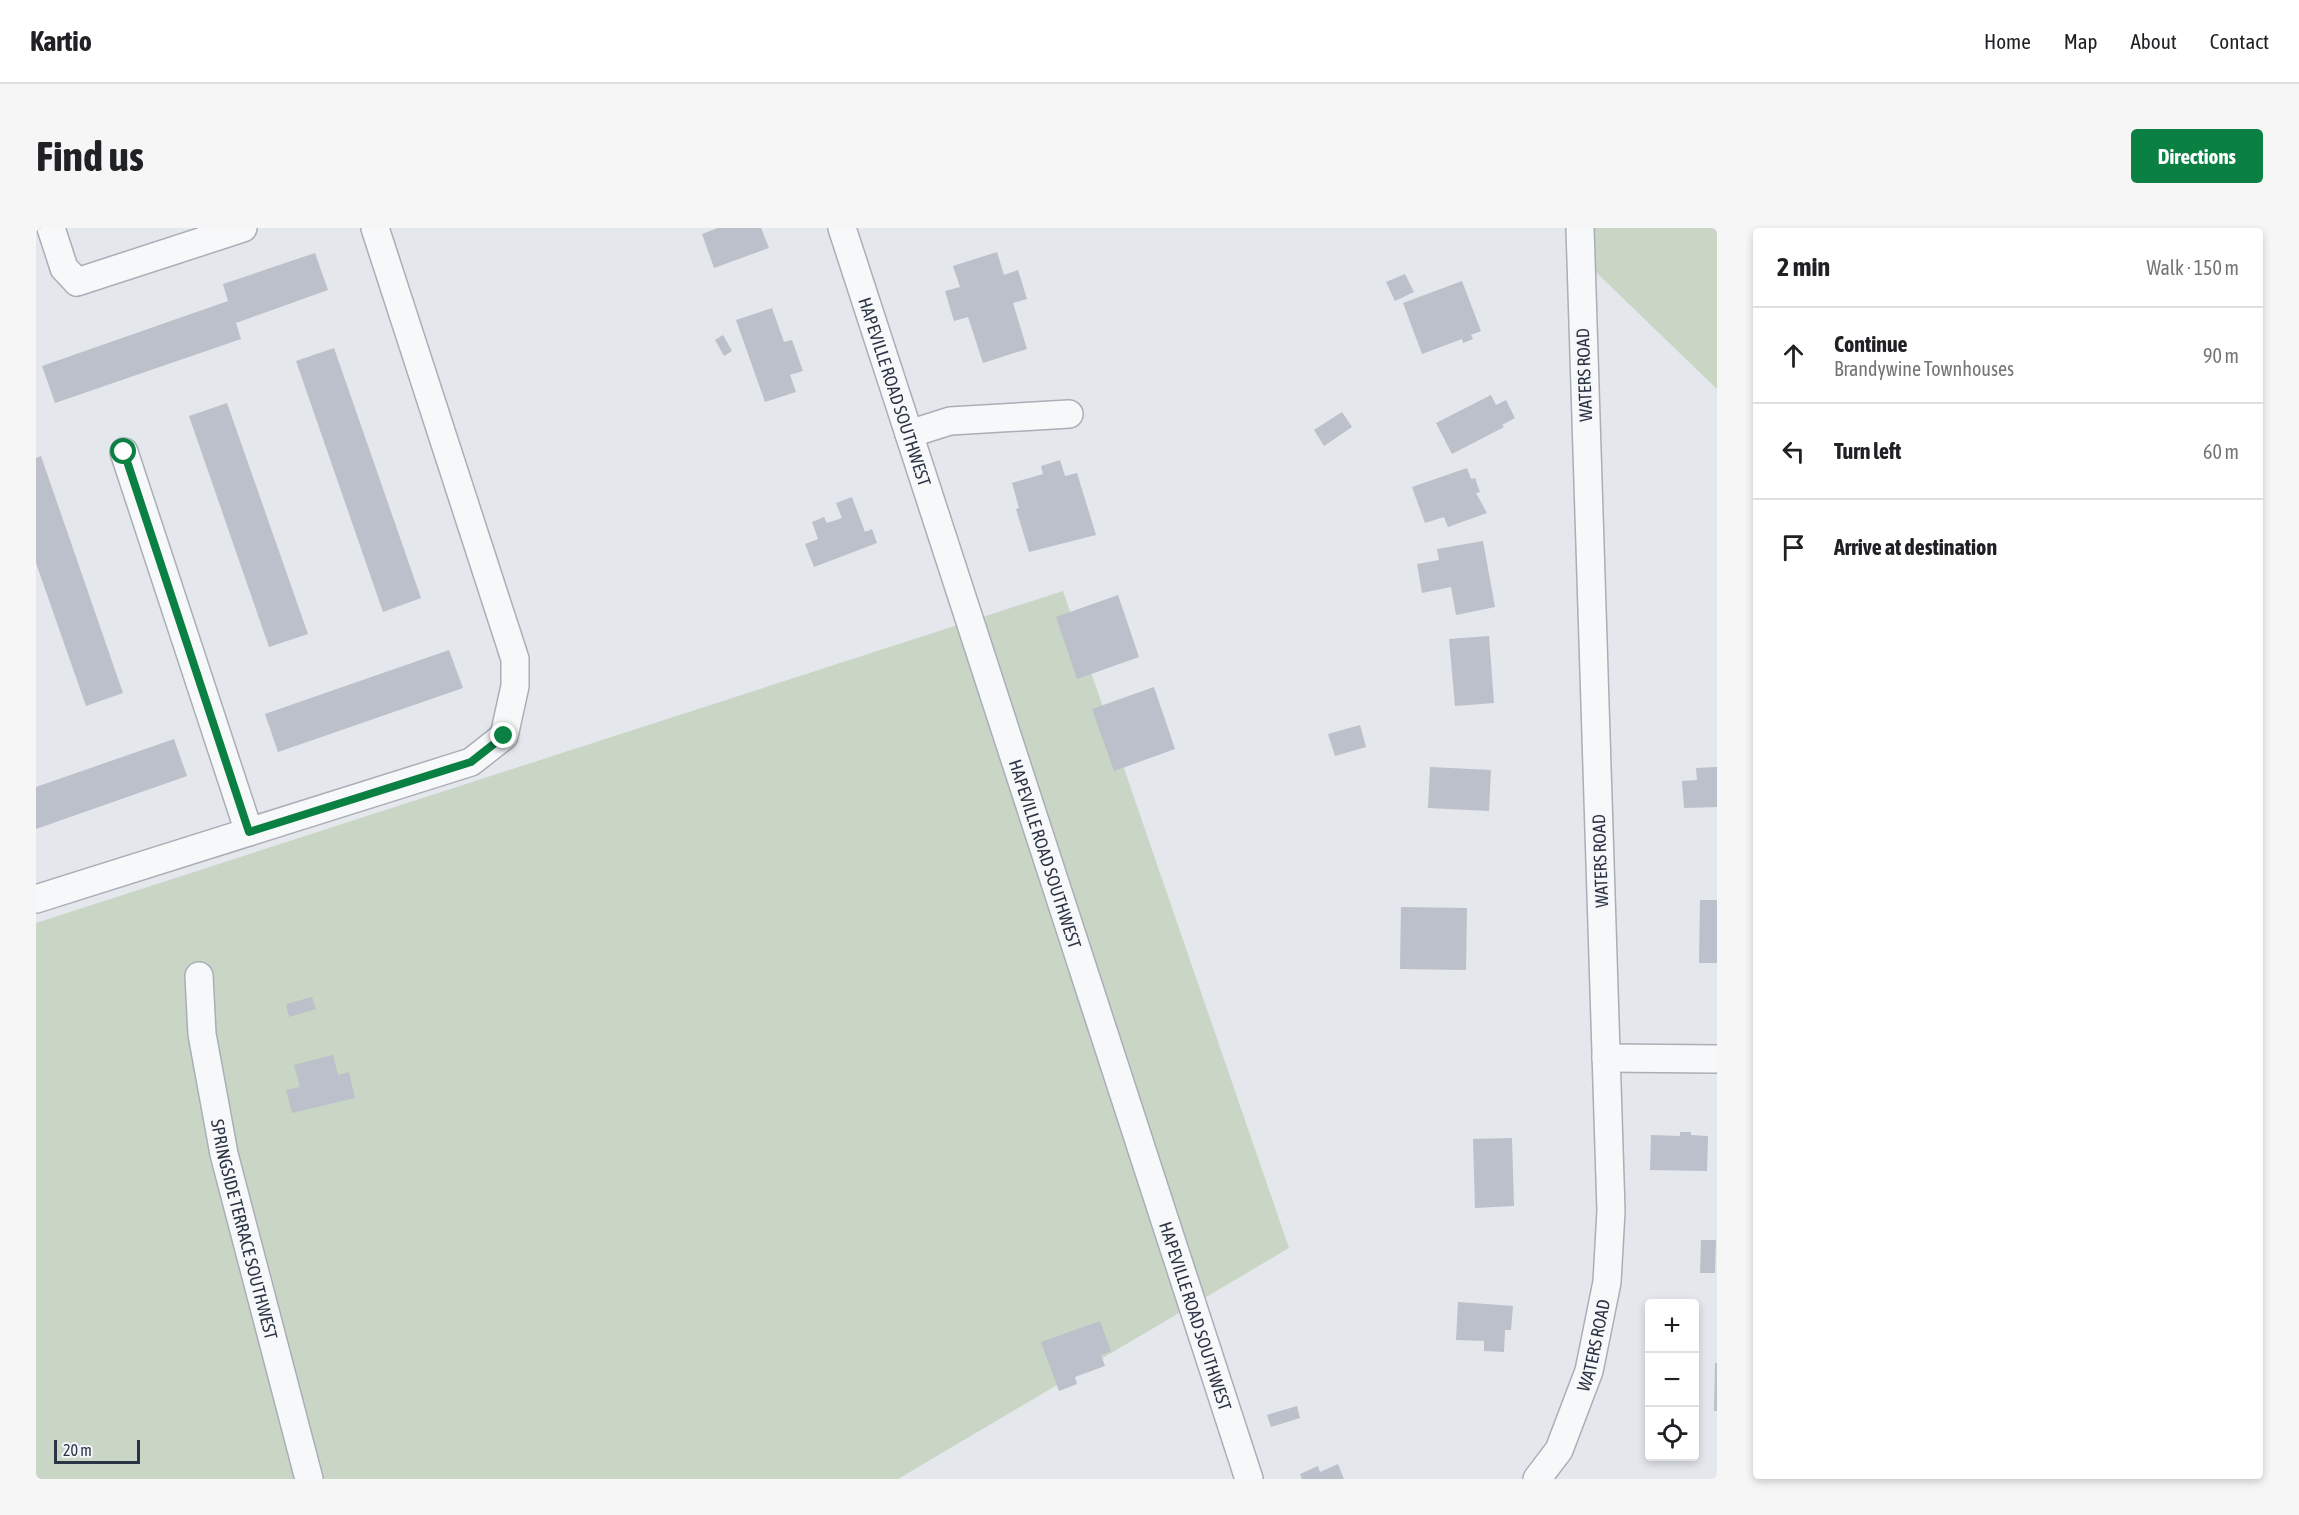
<!DOCTYPE html>
<meta charset="utf-8">
<style>
body{margin:0;font-family:"Asap Condensed",sans-serif;background:#f6f6f6;color:#202124}
.controls{position:absolute;right:18px;bottom:18px;display:grid;overflow:hidden;border-radius:6px;box-shadow:0 3px 9px #0003}
.controls button{width:54px;height:54px;display:grid;place-items:center;padding:0;border:0;border-bottom:2px solid #e0e0e0;background:#fff;color:#202124;font:30px sans-serif}
.scale{position:absolute;left:18px;bottom:15px;width:86px;box-sizing:border-box;padding-left:6px;border:3px solid #2b3445;border-top:0;font-size:16px;line-height:21px;white-space:nowrap;color:#2b3445;-webkit-text-stroke:4px #f4f6f9;paint-order:stroke}
.stop{position:absolute;width:18px;height:18px;margin:-14px;border:4px solid #0b8043;border-radius:50%;background:#fff}
.stop.end{background:#0b8043;border-color:#fff;box-shadow:0 2px 6px #0008}
.list{margin:0;padding:0;list-style:none}
h2{display:flex;justify-content:space-between;align-items:center;height:78px;margin:0;padding:0 24px;font-size:26px}
h2 small{font-size:20px;font-weight:400;color:#757577}
.list li{display:grid;grid-template-columns:39px 1fr auto;gap:18px;align-items:center;box-sizing:border-box;height:96px;padding:0 24px;border-top:2px solid #e0e0e0}
.list b{display:block;font-size:22px;white-space:nowrap}
.list p{margin:0;font-size:20px;white-space:nowrap;color:#757577}
.list em{font-size:20px;font-style:normal;color:#757577}
.icon{flex:none;width:33px;height:33px;fill:none;stroke:currentColor;stroke-width:2;stroke-linecap:round;stroke-linejoin:round}
.map{position:relative;flex:none;width:1681px;height:1251px;overflow:hidden;border-radius:6px}
header{display:flex;align-items:center;gap:36px;box-sizing:border-box;height:84px;padding:0 30px;background:#fff;border-bottom:2px solid #e0e0e0}
header strong{font-size:28px}
nav{display:flex;gap:33px;margin-inline-start:auto;font-size:21px}
.intro{display:flex;align-items:center;justify-content:space-between;box-sizing:border-box;height:144px;padding:0 36px}
h1{margin:0;font-size:42px}
.button{padding:15px 27px;border-radius:6px;background:#0b8043;color:#fff;font-size:21px;font-weight:700}
main{display:flex;gap:36px;padding:0 36px}
aside{flex:1;background:#fff;border-radius:6px;box-shadow:0 3px 9px #0003}
.map>svg:first-child{display:block}
</style>
<header>
<strong>Kartio</strong>
<nav><a>Home</a><a>Map</a><a>About</a><a>Contact</a></nav>
</header>
<div class="intro"><h1>Find us</h1><a class="button">Directions</a></div>
<main>
<div class="map">
<svg width="1681" height="1251" viewBox="0 0 1681 1251">
<rect width="100%" height="100%" fill="#e4e7ec"/>
<g fill="#c9d6c5">
<path d="M 1537,0 L 1681,0 L 1681,161 L 1536,21 Z"/>
<path d="M 1027,363 L 1253,1020 L 862,1251 L 0,1251 L 0,695 Z"/>
</g>
<g fill="#bbc0ca">
<path d="M 682,0 L 725,0 L 733,20 L 678,40 L 666,6 Z"/>
<path d="M 961,24 L 968,47 L 982,42 L 991,71 L 977,75 L 991,121 L 947,135 L 932,89 L 918,93 L 909,63 L 924,59 L 917,38 Z"/>
<path d="M 279,25 L 292,62 L 200,95 L 205,111 L 19,175 L 6,138 L 192,73 L 187,56 Z"/>
<path d="M 1369,46 L 1378,64 L 1359,73 L 1350,54 Z"/>
<path d="M 1426,53 L 1445,103 L 1435,107 L 1437,111 L 1427,115 L 1426,111 L 1386,126 L 1367,75 Z"/>
<path d="M 736,80 L 748,114 L 756,112 L 767,143 L 754,147 L 760,164 L 729,174 L 700,92 Z"/>
<path d="M 687,107 L 696,123 L 688,128 L 679,112 Z"/>
<path d="M 298,120 L 385,370 L 347,384 L 260,133 Z"/>
<path d="M 1455,167 L 1460,177 L 1470,172 L 1479,190 L 1466,197 L 1468,199 L 1416,226 L 1400,195 Z"/>
<path d="M 191,175 L 272,406 L 233,419 L 153,188 Z"/>
<path d="M 1306,184 L 1316,199 L 1288,218 L 1278,202 Z"/>
<path d="M 5,228 L 87,465 L 50,478 L 0,335 L 0,230 Z"/>
<path d="M 1024,232 L 1029,248 L 1041,245 L 1060,307 L 993,324 L 980,281 L 983,280 L 976,255 L 1007,246 L 1005,238 Z"/>
<path d="M 1431,240 L 1435,251 L 1439,250 L 1444,264 L 1440,265 L 1451,285 L 1412,299 L 1408,289 L 1389,295 L 1376,259 Z"/>
<path d="M 816,269 L 829,304 L 836,301 L 841,315 L 778,339 L 769,316 L 782,311 L 776,294 L 788,289 L 791,295 L 806,290 L 800,275 Z"/>
<path d="M 1447,313 L 1459,379 L 1420,387 L 1415,359 L 1386,365 L 1381,336 L 1403,332 L 1401,321 Z"/>
<path d="M 1082,367 L 1103,429 L 1041,451 L 1020,389 Z"/>
<path d="M 1453,408 L 1458,475 L 1419,478 L 1413,411 Z"/>
<path d="M 413,422 L 427,460 L 242,524 L 229,486 Z"/>
<path d="M 1118,459 L 1139,521 L 1078,543 L 1056,481 Z"/>
<path d="M 1324,497 L 1330,519 L 1299,528 L 1292,506 Z"/>
<path d="M 138,511 L 151,548 L 0,601 L 0,559 Z"/>
<path d="M 1394,539 L 1455,542 L 1453,583 L 1392,580 Z"/>
<path d="M 1681,539 L 1681,579 L 1648,580 L 1646,553 L 1661,552 L 1660,540 Z"/>
<path d="M 1664,672 L 1681,672 L 1681,735 L 1663,735 Z"/>
<path d="M 1365,679 L 1431,680 L 1430,742 L 1364,741 Z"/>
<path d="M 276,769 L 280,781 L 253,789 L 250,776 Z"/>
<path d="M 297,827 L 302,847 L 313,844 L 319,870 L 256,885 L 250,862 L 264,859 L 258,837 Z"/>
<path d="M 1644,904 L 1655,904 L 1655,907 L 1672,908 L 1671,943 L 1614,942 L 1615,907 L 1644,908 Z"/>
<path d="M 1476,910 L 1478,978 L 1439,980 L 1437,911 Z"/>
<path d="M 1665,1012 L 1680,1012 L 1679,1045 L 1664,1045 Z"/>
<path d="M 1422,1074 L 1477,1078 L 1475,1102 L 1469,1102 L 1468,1124 L 1448,1123 L 1448,1113 L 1420,1112 Z"/>
<path d="M 1064,1093 L 1075,1123 L 1065,1127 L 1069,1138 L 1039,1149 L 1041,1156 L 1023,1163 L 1005,1114 Z"/>
<path d="M 1679,1135 L 1681,1135 L 1681,1183 L 1678,1183 Z"/>
<path d="M 1261,1178 L 1264,1190 L 1235,1199 L 1231,1187 Z"/>
<path d="M 1302,1236 L 1308,1251 L 1266,1251 L 1264,1246 L 1282,1238 L 1284,1244 Z"/>
</g>
<g fill="none" stroke-linecap="round" stroke-linejoin="round">
<defs>
<g id="minor">
<path d="M 15,0 L 28,40 L 41,54 L 207,0"/>
<path id="s1" d="M 806,0 L 1213,1251"/>
<path d="M 873,206 L 914,193 L 1033,186"/>
<path d="M 88,224 L 213,604"/>
<path d="M 0,671 L 435,534 L 468,508 L 479,458 L 479,431 L 339,0"/>
<path id="s2" d="M 163,748 L 166,806 L 188,926 L 273,1251"/>
<path d="M 1570,830 L 1681,831"/>
<path id="s3" d="M 1501,1251 L 1523,1222 L 1553,1143 L 1571,1054 L 1575,983 L 1544,0"/>
</g>
</defs>
<use href="#minor" stroke="#a9aeb7" stroke-width="30"/>
<use href="#minor" stroke="#f7f8fa" stroke-width="27"/>
</g>
<g fill="none" stroke-linecap="round" stroke-linejoin="round">
<path stroke="#0b8043" stroke-width="8" d="M 88,224 L 213,604 L 435,534 L 468,508"/>
</g>
<g text-anchor="middle" dominant-baseline="central" stroke-width="4.5" stroke-linejoin="round" paint-order="stroke">
<g font-size="18" fill="#2b3445" stroke="#f4f6f9">
<text transform="translate(1548 147) rotate(-92)">WATERS ROAD</text>
<text stroke="none"><textPath href="#s1" startOffset="172">HAPEVILLE ROAD SOUTHWEST</textPath></text>
<text stroke="none"><textPath href="#s1" startOffset="658">HAPEVILLE ROAD SOUTHWEST</textPath></text>
<text transform="translate(1564 633) rotate(-92)">WATERS ROAD</text>
<text stroke="none"><textPath href="#s2" startOffset="258">SPRINGSIDE TERRACE SOUTHWEST</textPath></text>
<text stroke="none"><textPath href="#s1" startOffset="1144">HAPEVILLE ROAD SOUTHWEST</textPath></text>
<text stroke="none"><textPath href="#s3" startOffset="147">WATERS ROAD</textPath></text>
</g>
</g>
</svg>
<div class="controls">
<button>+</button>
<button>−</button>
<button><svg class="icon" aria-label="locate" viewBox="0 0 24 24"><circle cx="12" cy="12" r="6"/><path d="M12 2v4M12 18v4M2 12h4M18 12h4"/></svg></button>
</div>
<div class="scale">20 m</div>
<div class="stop" style="left:88px;top:224px"></div>
<div class="stop end" style="left:468px;top:508px"></div>
</div>
<aside>
<h2>2 min<small>Walk · 150 m</small></h2>
<ul class="list">
<li><svg class="icon" aria-label="ahead" viewBox="0 0 24 24"><path d="M12 20V5M6 11l6-6 6 6"/></svg><div><b>Continue</b><p>Brandywine Townhouses</p></div><em>90 m</em></li>
<li><svg class="icon" aria-label="left" viewBox="0 0 24 24"><path d="M17 20v-9H6M10 6l-5 5 5 5"/></svg><div><b>Turn left</b></div><em>60 m</em></li>
<li><svg class="icon" aria-label="arrive" viewBox="0 0 24 24"><path d="M6 21V4h12l-3 4 3 4H6"/></svg><div><b>Arrive at destination</b></div></li>
</ul>
</aside>
</main>
